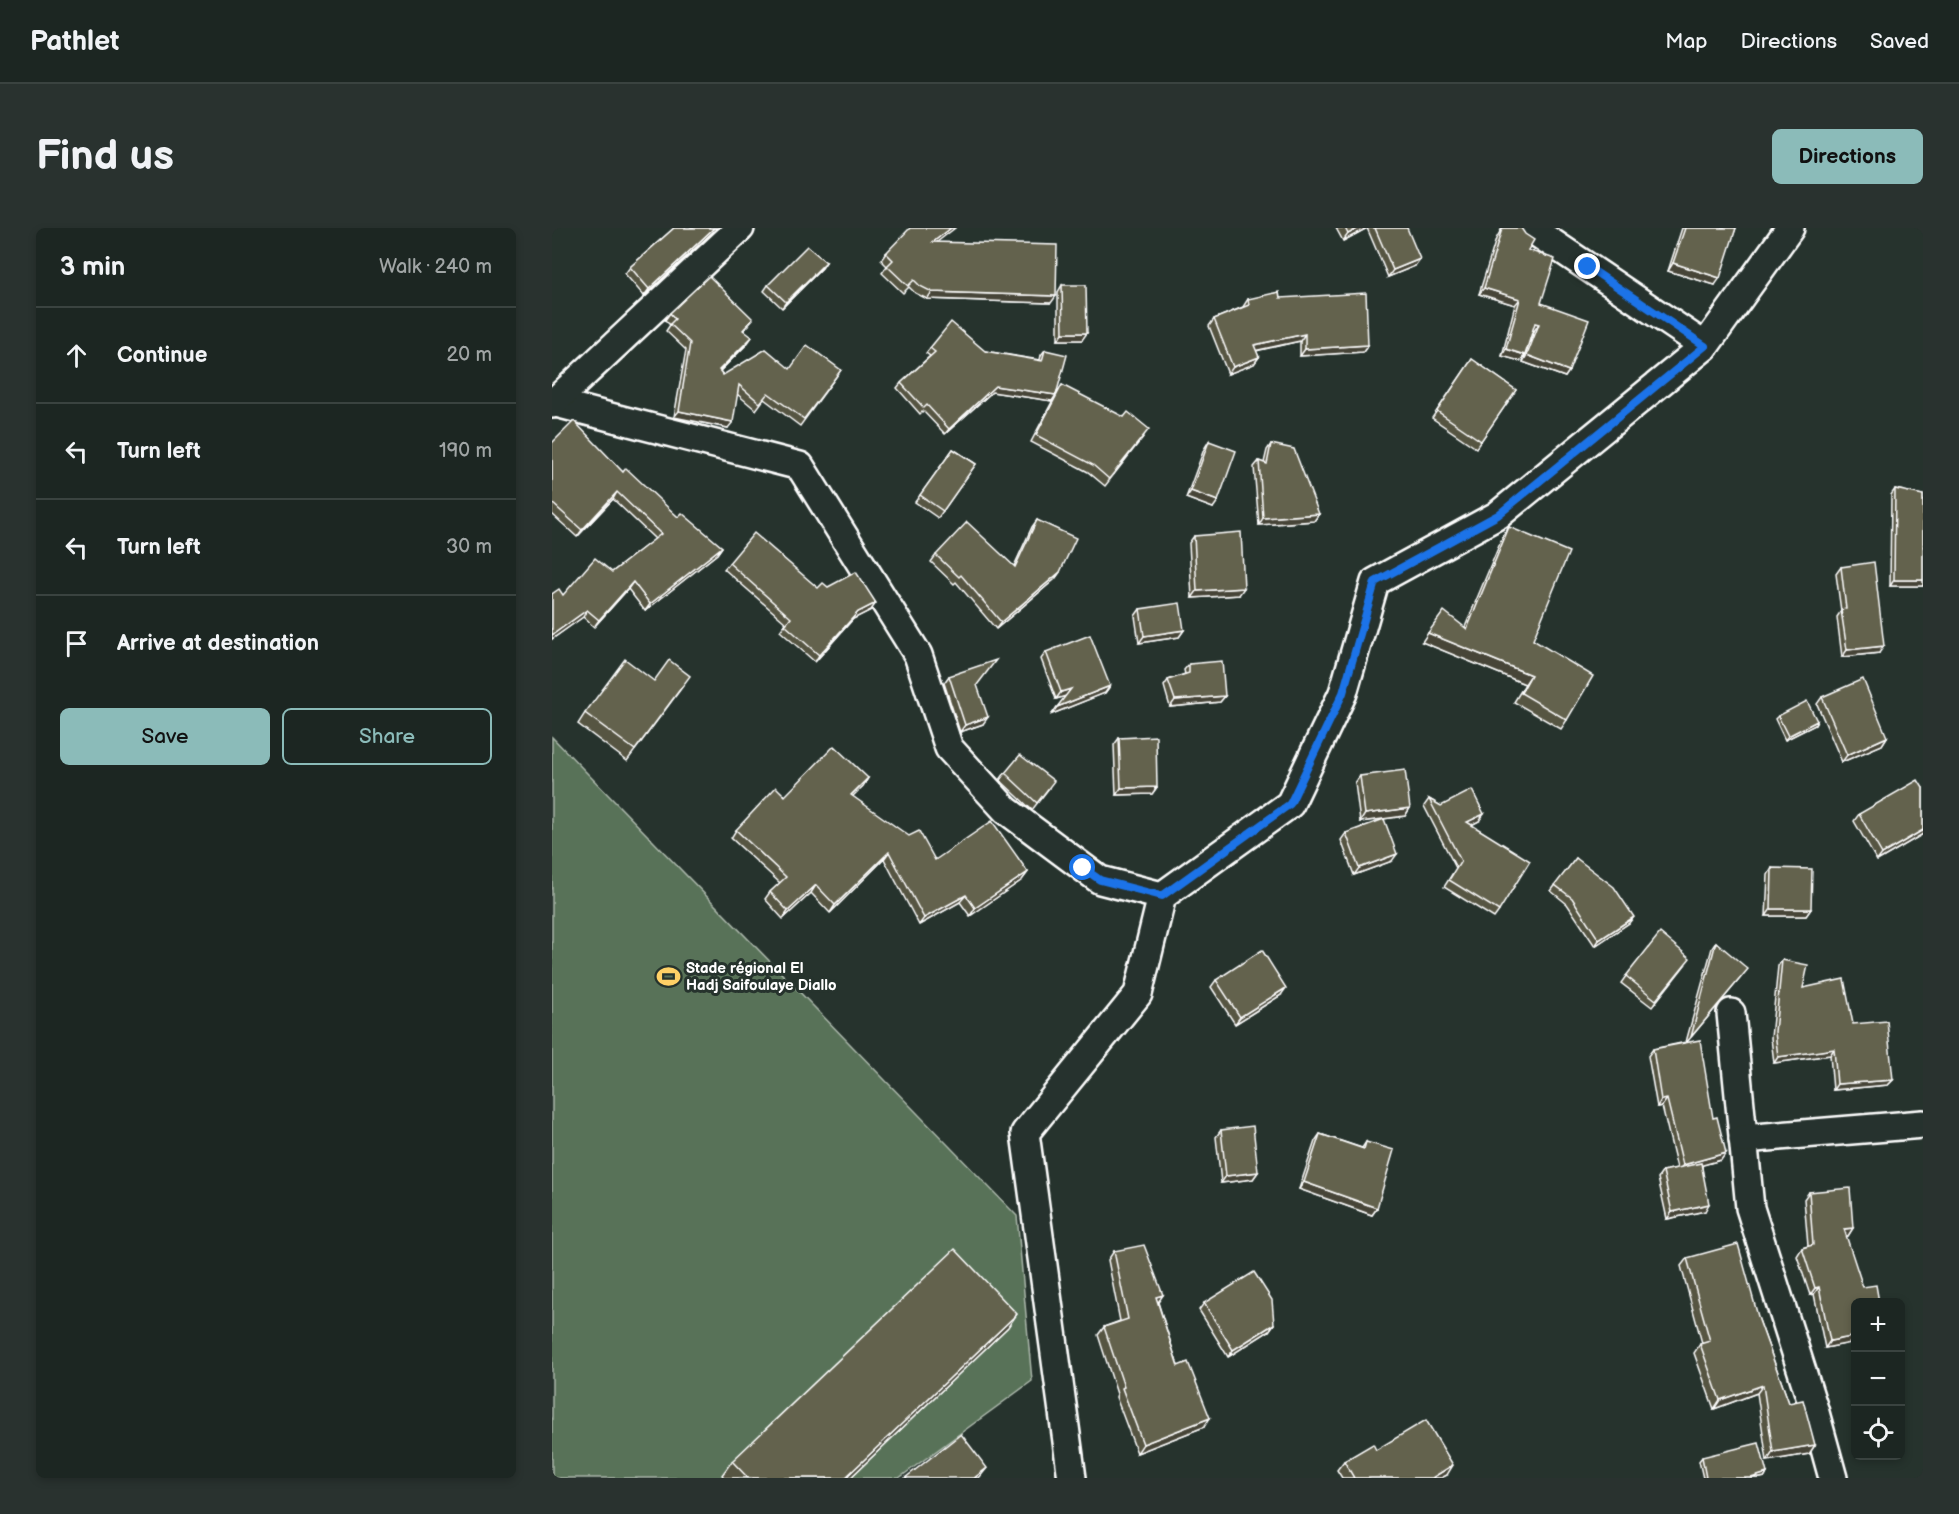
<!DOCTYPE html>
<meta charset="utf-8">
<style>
body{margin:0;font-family:"Balsamiq Sans",sans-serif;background:#29322f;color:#f1f3f6}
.controls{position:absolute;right:18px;bottom:18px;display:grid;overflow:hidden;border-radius:9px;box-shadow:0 3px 9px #0003}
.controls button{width:54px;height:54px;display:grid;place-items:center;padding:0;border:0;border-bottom:2px solid #3a4340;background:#1c2622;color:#f1f3f6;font:30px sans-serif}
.stop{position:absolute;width:18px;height:18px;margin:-14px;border:4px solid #1a73e8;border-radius:50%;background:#fff}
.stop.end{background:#1a73e8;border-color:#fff;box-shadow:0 2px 6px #0008}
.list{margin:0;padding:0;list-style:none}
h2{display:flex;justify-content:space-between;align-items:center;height:78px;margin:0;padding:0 24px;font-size:26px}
h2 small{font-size:20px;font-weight:400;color:#a0a5a5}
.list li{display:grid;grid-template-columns:39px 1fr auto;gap:18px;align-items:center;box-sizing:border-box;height:96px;padding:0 24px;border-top:2px solid #3a4340}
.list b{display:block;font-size:22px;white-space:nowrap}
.list em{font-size:20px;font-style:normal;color:#a0a5a5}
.actions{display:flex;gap:12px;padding:18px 24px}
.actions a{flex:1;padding:14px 0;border:2px solid #8bbbb9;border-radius:9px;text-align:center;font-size:21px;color:#8bbbb9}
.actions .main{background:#8bbbb9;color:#111}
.icon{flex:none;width:33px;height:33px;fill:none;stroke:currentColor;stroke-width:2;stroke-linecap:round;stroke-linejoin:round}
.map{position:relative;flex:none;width:1371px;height:1250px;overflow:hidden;border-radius:9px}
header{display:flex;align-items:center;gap:36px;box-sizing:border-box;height:84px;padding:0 30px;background:#1c2622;border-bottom:2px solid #3a4340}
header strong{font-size:28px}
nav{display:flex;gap:33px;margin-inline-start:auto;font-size:21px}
.intro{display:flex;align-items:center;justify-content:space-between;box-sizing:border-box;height:144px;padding:0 36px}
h1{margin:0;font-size:42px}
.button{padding:15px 27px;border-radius:9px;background:#8bbbb9;color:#111;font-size:21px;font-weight:700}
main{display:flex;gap:36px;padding:0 36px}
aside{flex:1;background:#1c2622;border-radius:9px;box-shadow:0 3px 9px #0003}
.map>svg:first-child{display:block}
</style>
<header>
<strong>Pathlet</strong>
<nav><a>Map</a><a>Directions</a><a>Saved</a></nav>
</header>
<div class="intro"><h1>Find us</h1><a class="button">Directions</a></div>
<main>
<aside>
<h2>3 min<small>Walk · 240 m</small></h2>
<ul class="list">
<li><svg class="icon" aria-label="ahead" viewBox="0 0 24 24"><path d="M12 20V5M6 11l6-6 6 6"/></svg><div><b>Continue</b></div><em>20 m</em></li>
<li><svg class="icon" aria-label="left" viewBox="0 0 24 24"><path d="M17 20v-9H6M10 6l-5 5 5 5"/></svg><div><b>Turn left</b></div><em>190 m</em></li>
<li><svg class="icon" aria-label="left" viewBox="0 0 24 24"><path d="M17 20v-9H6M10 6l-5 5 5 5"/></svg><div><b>Turn left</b></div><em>30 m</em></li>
<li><svg class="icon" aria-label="arrive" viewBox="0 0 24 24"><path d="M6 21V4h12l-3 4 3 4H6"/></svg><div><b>Arrive at destination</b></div></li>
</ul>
<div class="actions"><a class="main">Save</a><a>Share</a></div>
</aside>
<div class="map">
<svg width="1371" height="1250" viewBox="0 0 1371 1250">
<rect width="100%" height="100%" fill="#26332d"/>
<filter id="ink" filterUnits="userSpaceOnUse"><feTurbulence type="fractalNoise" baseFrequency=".0167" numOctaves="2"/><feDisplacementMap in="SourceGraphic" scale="12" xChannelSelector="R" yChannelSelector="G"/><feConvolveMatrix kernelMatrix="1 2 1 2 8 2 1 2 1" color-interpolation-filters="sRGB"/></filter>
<g filter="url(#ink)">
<path fill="#587258" stroke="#acb8ac" stroke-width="1.5" d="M 0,509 L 465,988 L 480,1153 L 347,1250 L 0,1250 Z"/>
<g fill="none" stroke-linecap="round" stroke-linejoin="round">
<defs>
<g id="street">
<path d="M 978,0 L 1153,118"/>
<path d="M 0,174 L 248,238 L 366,427 L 397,520 L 454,582 L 548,652 L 610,668 L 738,576 L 791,465 L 823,354 L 946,287 L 1153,118 L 1238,0"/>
<path d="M 0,176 L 188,0"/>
<path d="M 1179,785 L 1198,980 L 1262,1181 L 1281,1250"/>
<path d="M 1191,911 L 1371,896"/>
<path d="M 520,1250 L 473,905 L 586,766 L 610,668"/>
</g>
</defs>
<use href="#street" stroke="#fff" stroke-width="32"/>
<use href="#street" stroke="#26332d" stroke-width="27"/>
</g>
<g fill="#565443" stroke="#fff" stroke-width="1.5">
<path d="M 122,0 L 165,0 L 92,68 L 73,46 L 78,39 Z"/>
<path d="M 784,0 L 855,0 L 863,38 L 836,49 L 815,0 L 791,13 Z"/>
<path d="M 950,0 L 969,0 L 989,75 L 1017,143 L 1013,149 L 971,134 L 982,103 L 980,102 L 973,127 L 968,133 L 950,128 L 963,77 L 927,66 L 944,11 Z"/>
<path d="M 1130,0 L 1184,0 L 1163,57 L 1116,43 Z"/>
<path d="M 385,14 L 499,75 L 375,71 L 363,65 L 357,59 L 351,65 L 330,45 L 335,38 L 329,32 L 334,25 Z"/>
<path d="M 274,34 L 270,40 L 230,80 L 212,63 L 216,57 Z"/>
<path d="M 510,57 L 530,112 L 506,112 L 506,64 Z"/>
<path d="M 728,70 L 816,117 L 811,124 L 748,128 L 748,113 L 704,123 L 707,129 L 702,136 L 676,146 L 657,98 L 662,91 L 691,79 L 696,71 Z"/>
<path d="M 118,85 L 197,97 L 192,102 L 195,116 L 168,143 L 171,147 L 238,141 L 289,142 L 248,198 L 212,171 L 204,182 L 185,166 L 176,200 L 122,189 L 134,122 L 114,103 L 118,97 L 113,92 Z"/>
<path d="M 378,120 L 433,123 L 488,132 L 489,127 L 493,122 L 504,166 L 510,157 L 592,208 L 553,258 L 536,244 L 479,214 L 502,170 L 500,173 L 440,164 L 393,206 L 371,183 L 368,186 L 345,160 L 349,155 L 378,128 L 374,125 Z"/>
<path d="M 920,131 L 964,162 L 924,220 L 880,190 Z"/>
<path d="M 657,213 L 661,280 L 634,270 L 652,221 Z"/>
<path d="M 0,215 L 71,244 L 126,289 L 170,319 L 165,326 L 93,383 L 76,361 L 42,399 L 31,389 L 0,411 L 0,366 L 11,367 L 60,344 L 103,311 L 61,271 L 25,309 L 0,286 Z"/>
<path d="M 719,216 L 767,286 L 762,293 L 707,297 L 702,239 L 707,233 L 712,235 L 715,222 Z"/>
<path d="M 401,221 L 424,236 L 386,290 L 363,274 Z"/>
<path d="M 1343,261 L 1371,267 L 1371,358 L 1338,358 L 1339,267 Z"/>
<path d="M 485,292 L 508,344 L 503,351 L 444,401 L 404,354 L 402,356 L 379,334 L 384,327 L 462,338 L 480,299 Z"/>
<path d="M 957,299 L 981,412 L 1015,492 L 1009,501 L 962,474 L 973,456 L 870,414 L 913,399 L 951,308 Z"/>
<path d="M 642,308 L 687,367 L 640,370 L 637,315 Z"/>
<path d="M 177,335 L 266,360 L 319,382 L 301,391 L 263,434 L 228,403 L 234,395 L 172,341 Z"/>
<path d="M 1289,339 L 1327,425 L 1290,429 L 1285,389 L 1289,383 L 1284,346 Z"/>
<path d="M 588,381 L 632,402 L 627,409 L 587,415 L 583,388 Z"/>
<path d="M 494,424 L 558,458 L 553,465 L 500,486 L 514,468 L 504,471 L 489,431 Z"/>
<path d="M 637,436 L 673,468 L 668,474 L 618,479 L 612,458 L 616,452 L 633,446 L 632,442 Z"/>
<path d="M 397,448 L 425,457 L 431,496 L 408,504 L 392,455 Z"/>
<path d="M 102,453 L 131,458 L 75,533 L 26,496 L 33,485 Z"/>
<path d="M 1270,469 L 1335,509 L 1330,517 L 1290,534 L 1265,476 Z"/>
<path d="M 1226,488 L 1265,493 L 1263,497 L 1233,512 L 1223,491 Z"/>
<path d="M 567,510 L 605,559 L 600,566 L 564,567 L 562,517 Z"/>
<path d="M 453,545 L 497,560 L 480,582 L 448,552 Z"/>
<path d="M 808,548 L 858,580 L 853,588 L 808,594 L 803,555 Z"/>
<path d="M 316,550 L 311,558 L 300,568 L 383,632 L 476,644 L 470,652 L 418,688 L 408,674 L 367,697 L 332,631 L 278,685 L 259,665 L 231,691 L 213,671 L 218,664 L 228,655 L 179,610 L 184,602 L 233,568 Z"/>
<path d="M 1371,560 L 1371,606 L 1325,633 L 1302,593 L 1307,586 Z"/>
<path d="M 877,571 L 889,578 L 927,593 L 919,597 L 947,683 L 942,690 L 892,659 L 904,640 L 872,578 Z"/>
<path d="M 794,605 L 840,633 L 802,647 L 789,612 Z"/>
<path d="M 1024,630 L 1077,695 L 1043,718 L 1015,676 L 999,663 Z"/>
<path d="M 1220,640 L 1259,681 L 1254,688 L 1214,688 L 1216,647 Z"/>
<path d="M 1164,714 L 1191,747 L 1135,814 L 1169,932 L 1150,937 L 1153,983 L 1115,991 L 1106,950 L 1111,943 L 1125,940 L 1110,878 L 1105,879 L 1096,828 L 1101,821 L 1134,814 L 1160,720 Z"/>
<path d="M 1230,732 L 1251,760 L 1301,796 L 1341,852 L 1336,857 L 1281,862 L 1278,827 L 1222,835 L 1219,810 L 1226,738 Z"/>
<path d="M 1133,737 L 1100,779 L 1069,755 L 1074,748 Z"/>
<path d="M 664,752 L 729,767 L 683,796 L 659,759 Z"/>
<path d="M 669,902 L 706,944 L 701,951 L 669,955 L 664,909 Z"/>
<path d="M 768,906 L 810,920 L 814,914 L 825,980 L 820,987 L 747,961 L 763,913 Z"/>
<path d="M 1257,964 L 1301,1000 L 1296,1008 L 1294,1008 L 1304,1114 L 1273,1120 L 1262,1066 L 1258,1067 L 1245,1028 L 1250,1020 L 1256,1018 L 1252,971 Z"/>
<path d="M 562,1023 L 606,1074 L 626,1138 L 652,1199 L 585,1225 L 564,1169 L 565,1166 L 546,1107 L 552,1099 L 568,1093 L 556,1032 Z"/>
<path d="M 1135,1030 L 1207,1092 L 1237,1175 L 1263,1217 L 1257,1226 L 1215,1233 L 1205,1165 L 1162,1181 L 1142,1125 L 1148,1116 L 1150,1115 L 1129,1038 Z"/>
<path d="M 652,1075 L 722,1096 L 717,1103 L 676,1129 L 647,1082 Z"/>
<path d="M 456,1099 L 298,1250 L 173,1250 L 170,1247 L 180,1233 Z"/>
<path d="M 824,1222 L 895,1247 L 889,1250 L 790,1250 L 785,1242 L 792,1233 Z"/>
<path d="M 1150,1229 L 1215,1245 L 1213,1249 L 1208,1250 L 1151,1250 L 1147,1233 Z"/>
</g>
<g fill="#464537" stroke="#fff" stroke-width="1.5">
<path d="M 162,0 L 165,0 L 92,68 L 97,61 Z"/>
<path d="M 399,0 L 403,0 L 376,21 L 381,14 Z"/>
<path d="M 807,0 L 815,0 L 791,13 L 796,6 Z"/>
<path d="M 868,31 L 863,38 L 836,49 L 841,42 Z"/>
<path d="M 274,34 L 270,40 L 230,80 L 234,74 Z"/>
<path d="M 1121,35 L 1168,50 L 1163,57 L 1116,43 Z"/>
<path d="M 932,60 L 968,71 L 963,77 L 927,66 Z"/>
<path d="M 380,64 L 504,68 L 499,75 L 375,71 Z"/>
<path d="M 983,95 L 987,96 L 982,103 L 978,102 Z"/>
<path d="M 511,105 L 535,105 L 530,112 L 506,112 Z"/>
<path d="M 753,106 L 748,113 L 697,124 L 702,117 Z"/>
<path d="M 200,109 L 195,116 L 163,148 L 167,142 Z"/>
<path d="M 816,117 L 811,124 L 748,128 L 753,121 Z"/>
<path d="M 954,121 L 973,127 L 968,133 L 950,128 Z"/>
<path d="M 975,127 L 1017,143 L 1013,149 L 971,134 Z"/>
<path d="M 707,129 L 702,136 L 676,146 L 681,139 Z"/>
<path d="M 443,158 L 504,167 L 500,173 L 440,164 L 393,206 L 397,201 Z"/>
<path d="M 127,183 L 181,194 L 176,200 L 122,189 Z"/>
<path d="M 639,263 L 666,273 L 661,280 L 634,270 Z"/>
<path d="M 65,264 L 61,271 L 25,309 L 30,302 Z"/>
<path d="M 767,286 L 762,293 L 707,297 L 711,290 Z"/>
<path d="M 170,319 L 165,326 L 93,383 L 98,376 Z"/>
<path d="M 508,344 L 503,351 L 444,401 L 449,394 Z"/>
<path d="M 1342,352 L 1371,352 L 1371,358 L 1338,358 Z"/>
<path d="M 81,354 L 76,361 L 42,399 L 47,392 Z"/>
<path d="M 692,360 L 687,367 L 640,370 L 645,363 Z"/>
<path d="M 324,375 L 319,382 L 301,391 L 263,434 L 267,427 L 306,384 Z"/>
<path d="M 35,382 L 31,389 L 0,411 L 0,407 Z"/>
<path d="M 632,402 L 627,409 L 587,415 L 592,408 Z"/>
<path d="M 876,405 L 979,447 L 973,456 L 870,414 Z"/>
<path d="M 1332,418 L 1327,425 L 1290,429 L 1295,422 Z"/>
<path d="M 558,458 L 553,465 L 500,486 L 505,479 Z"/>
<path d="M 519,461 L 514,468 L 504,471 L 509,464 Z"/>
<path d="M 673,468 L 668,474 L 618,479 L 623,472 Z"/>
<path d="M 436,489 L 431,496 L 408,504 L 413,497 Z"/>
<path d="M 1265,493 L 1263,497 L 1233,512 L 1236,508 Z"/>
<path d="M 1335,509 L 1330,517 L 1290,534 L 1295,527 Z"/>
<path d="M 316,550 L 311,558 L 294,575 L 299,567 Z"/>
<path d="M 605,559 L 600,566 L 564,567 L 569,560 Z"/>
<path d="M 858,580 L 853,588 L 808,594 L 813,586 Z"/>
<path d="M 932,586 L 927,593 L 910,602 L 915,594 Z"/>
<path d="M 1371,602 L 1371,606 L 1325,633 L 1330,626 Z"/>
<path d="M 337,624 L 332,631 L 278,685 L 283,677 Z"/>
<path d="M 845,626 L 840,633 L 802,647 L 807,640 Z"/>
<path d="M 476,644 L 470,652 L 418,688 L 423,680 Z"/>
<path d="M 264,657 L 259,665 L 231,691 L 236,683 Z"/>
<path d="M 414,667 L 408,674 L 367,697 L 372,690 Z"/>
<path d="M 1219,681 L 1259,681 L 1254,688 L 1214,688 Z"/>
<path d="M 1082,689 L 1077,695 L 1043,718 L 1047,712 Z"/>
<path d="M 734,760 L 729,767 L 683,796 L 688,789 Z"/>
<path d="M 1282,821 L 1278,827 L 1222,835 L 1226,829 Z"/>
<path d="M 1341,852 L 1336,857 L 1281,862 L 1285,856 Z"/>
<path d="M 1115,871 L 1110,878 L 1105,879 L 1109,872 Z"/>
<path d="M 1174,925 L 1169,932 L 1126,944 L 1131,937 Z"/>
<path d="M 706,944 L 701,951 L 669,955 L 674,948 Z"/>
<path d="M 752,954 L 825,980 L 820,987 L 747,961 Z"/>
<path d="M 1157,976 L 1153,983 L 1115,991 L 1120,984 Z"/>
<path d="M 1301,1000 L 1296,1008 L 1287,1008 L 1292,1001 Z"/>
<path d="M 1267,1059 L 1262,1066 L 1258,1067 L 1263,1060 Z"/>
<path d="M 611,1067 L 605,1076 L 604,1069 Z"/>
<path d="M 465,1086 L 456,1099 L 298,1250 L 293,1250 Z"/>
<path d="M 722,1096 L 717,1103 L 676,1129 L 681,1122 Z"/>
<path d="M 1304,1108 L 1304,1114 L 1273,1120 L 1278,1113 Z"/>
<path d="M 1211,1157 L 1205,1165 L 1162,1181 L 1168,1172 Z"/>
<path d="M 658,1190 L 652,1199 L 585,1225 L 591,1216 Z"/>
<path d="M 1263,1217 L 1257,1226 L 1215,1233 L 1221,1224 Z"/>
<path d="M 901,1237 L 895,1247 L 889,1250 L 880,1250 Z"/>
<path d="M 435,1240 L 427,1250 L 422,1250 Z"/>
<path d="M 1215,1245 L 1213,1249 L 1208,1250 L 1199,1250 Z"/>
</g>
<g fill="#64624e" stroke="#fff" stroke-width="1.5">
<path d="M 122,0 L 162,0 L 97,61 L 78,39 Z"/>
<path d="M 358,0 L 399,0 L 381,14 L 505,17 L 504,68 L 380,64 L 368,58 L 362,52 L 356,58 L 335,38 L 341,32 L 334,25 Z"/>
<path d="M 793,0 L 807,0 L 796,6 Z"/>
<path d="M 823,0 L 855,0 L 868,31 L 841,42 Z"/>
<path d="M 951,0 L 969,0 L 973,6 L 982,12 L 976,22 L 1003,31 L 989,75 L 1037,92 L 1017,143 L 975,127 L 987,96 L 983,95 L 973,127 L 954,121 L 968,71 L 932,60 L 949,4 Z"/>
<path d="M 1133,0 L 1184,0 L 1168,50 L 1121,35 Z"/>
<path d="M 255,18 L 274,34 L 234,74 L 216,57 Z"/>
<path d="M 157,48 L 201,91 L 191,102 L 200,109 L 167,142 L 171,147 L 214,121 L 238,141 L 255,117 L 289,142 L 252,191 L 216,165 L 208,175 L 187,157 L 181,194 L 127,183 L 138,115 L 118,96 L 123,91 L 118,85 Z"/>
<path d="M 510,57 L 534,57 L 535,105 L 511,105 Z"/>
<path d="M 727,64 L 728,70 L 814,65 L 816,117 L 753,121 L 753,106 L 702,117 L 707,129 L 681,139 L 662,91 L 697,77 L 696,71 Z"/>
<path d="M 399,94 L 433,123 L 490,133 L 493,122 L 515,127 L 504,167 L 443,158 L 397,201 L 375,177 L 372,180 L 349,155 L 383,124 L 378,120 Z"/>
<path d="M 920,131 L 964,162 L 929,213 L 885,183 Z"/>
<path d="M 510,157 L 572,189 L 576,184 L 597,201 L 557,251 L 541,237 L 484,207 Z"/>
<path d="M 22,193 L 71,244 L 74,240 L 126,289 L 130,285 L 170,319 L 98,376 L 81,354 L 47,392 L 35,382 L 0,407 L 0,366 L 7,361 L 11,367 L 43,330 L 60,344 L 109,306 L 65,264 L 30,302 L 0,275 L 0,215 Z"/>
<path d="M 657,213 L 684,223 L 666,273 L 639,263 Z"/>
<path d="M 719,216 L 742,221 L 767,286 L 711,290 L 707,233 L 715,236 Z"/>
<path d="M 401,221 L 424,236 L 391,283 L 368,267 Z"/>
<path d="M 1343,261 L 1371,267 L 1371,352 L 1342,352 Z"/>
<path d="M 485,292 L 524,310 L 508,344 L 449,394 L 409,347 L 407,349 L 384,327 L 415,294 L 463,339 Z"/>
<path d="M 957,299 L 1017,324 L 981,412 L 1041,448 L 1015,492 L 969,465 L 979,447 L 876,405 L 892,383 L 915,401 Z"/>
<path d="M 689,304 L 692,360 L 645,363 L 642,308 Z"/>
<path d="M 202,305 L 266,360 L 271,355 L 276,359 L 304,344 L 324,375 L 306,384 L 267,427 L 233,397 L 239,390 L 177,335 Z"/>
<path d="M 1322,334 L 1332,418 L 1295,422 L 1289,382 L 1294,381 L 1289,339 Z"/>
<path d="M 628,375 L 632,402 L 592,408 L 588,381 Z"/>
<path d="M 538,407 L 558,458 L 505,479 L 519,461 L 509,464 L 494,424 Z"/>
<path d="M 73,431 L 102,453 L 117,432 L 138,448 L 83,522 L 33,485 Z"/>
<path d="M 444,432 L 425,457 L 436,489 L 413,497 L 397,448 Z"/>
<path d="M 670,433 L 673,468 L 623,472 L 616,452 L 637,445 L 637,436 Z"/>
<path d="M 1311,451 L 1335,509 L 1295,527 L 1270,469 Z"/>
<path d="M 1255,473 L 1265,493 L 1236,508 L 1226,488 Z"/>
<path d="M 604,508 L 605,559 L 569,560 L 567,510 Z"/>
<path d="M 282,518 L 316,550 L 299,567 L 357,608 L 367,603 L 383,632 L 440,593 L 476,644 L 423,680 L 414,667 L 372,690 L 337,624 L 283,677 L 264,657 L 236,683 L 218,664 L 234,649 L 184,602 L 224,559 L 233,568 Z"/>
<path d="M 468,527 L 502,553 L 485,575 L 453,545 Z"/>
<path d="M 853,542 L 858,580 L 813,586 L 808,548 Z"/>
<path d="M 1366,552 L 1371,560 L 1371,602 L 1330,626 L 1307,586 Z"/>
<path d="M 920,562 L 932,586 L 915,594 L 978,633 L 947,683 L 897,652 L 909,633 L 877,571 L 889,578 Z"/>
<path d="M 832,591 L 845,626 L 807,640 L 794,605 Z"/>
<path d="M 1024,630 L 1062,659 L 1082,689 L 1047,712 L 1020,670 L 1003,657 Z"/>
<path d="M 1220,640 L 1260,641 L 1259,681 L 1219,681 Z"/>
<path d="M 1108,705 L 1138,730 L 1104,772 L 1074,748 Z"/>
<path d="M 1164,714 L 1196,741 L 1139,809 Z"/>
<path d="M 710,722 L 734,760 L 688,789 L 664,752 Z"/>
<path d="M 1230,732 L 1256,737 L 1251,760 L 1292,751 L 1301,796 L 1335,793 L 1341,852 L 1285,856 L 1282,821 L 1226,829 L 1223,804 Z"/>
<path d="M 1148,812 L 1161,890 L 1165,889 L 1174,925 L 1131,937 L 1115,871 L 1109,872 L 1101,821 Z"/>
<path d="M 701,898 L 706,944 L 674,948 L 669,902 Z"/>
<path d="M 768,906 L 812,921 L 814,914 L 842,922 L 825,980 L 752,954 Z"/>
<path d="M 1149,935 L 1157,976 L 1120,984 L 1111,943 Z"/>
<path d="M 1298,960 L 1301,1000 L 1292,1001 L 1311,1059 L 1324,1057 L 1327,1074 L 1304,1074 L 1304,1108 L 1278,1113 L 1267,1059 L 1263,1060 L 1250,1020 L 1261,1017 L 1257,964 Z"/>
<path d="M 1186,1016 L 1207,1092 L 1237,1175 L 1251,1172 L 1263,1217 L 1221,1224 L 1211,1157 L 1168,1172 L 1148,1116 L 1158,1113 L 1135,1030 Z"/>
<path d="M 592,1017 L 611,1067 L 604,1069 L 626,1138 L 636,1134 L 658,1190 L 591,1216 L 570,1160 L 572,1159 L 552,1099 L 576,1091 L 562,1023 Z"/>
<path d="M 403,1021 L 465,1086 L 293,1250 L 196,1250 L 180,1233 Z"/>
<path d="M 702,1044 L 720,1072 L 722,1096 L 681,1122 L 652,1075 Z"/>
<path d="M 874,1192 L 901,1237 L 880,1250 L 802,1250 L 792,1233 L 821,1216 L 824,1222 Z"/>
<path d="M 409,1206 L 435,1240 L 422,1250 L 353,1250 Z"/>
<path d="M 1207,1215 L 1215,1245 L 1199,1250 L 1154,1250 L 1150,1229 Z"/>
</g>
</g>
<g fill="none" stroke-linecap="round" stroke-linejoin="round" filter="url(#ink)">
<path stroke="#1a73e8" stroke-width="8" d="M 531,640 L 548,652 L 610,668 L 738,576 L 791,465 L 823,354 L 946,287 L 1153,118 L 1036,39"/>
</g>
<defs>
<symbol id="stadium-bare" viewBox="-9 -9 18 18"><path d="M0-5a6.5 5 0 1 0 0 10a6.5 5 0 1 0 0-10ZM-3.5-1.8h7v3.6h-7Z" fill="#ffd166" stroke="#26332d" stroke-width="2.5" paint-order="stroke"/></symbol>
</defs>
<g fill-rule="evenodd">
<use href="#stadium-bare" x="100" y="732" width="33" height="33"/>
</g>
<g text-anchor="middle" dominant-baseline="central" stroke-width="6" stroke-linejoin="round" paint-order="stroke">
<g font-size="15" font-weight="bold" fill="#fff" stroke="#26332d" text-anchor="start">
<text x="134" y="740">Stade régional El<tspan x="134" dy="17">Hadj Saifoulaye Diallo</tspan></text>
</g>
</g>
</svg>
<div class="controls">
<button>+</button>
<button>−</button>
<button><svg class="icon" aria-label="locate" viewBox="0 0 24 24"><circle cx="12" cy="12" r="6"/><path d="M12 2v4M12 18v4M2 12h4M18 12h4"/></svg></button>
</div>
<div class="stop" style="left:531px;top:640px"></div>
<div class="stop end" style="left:1036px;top:39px"></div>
</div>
</main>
